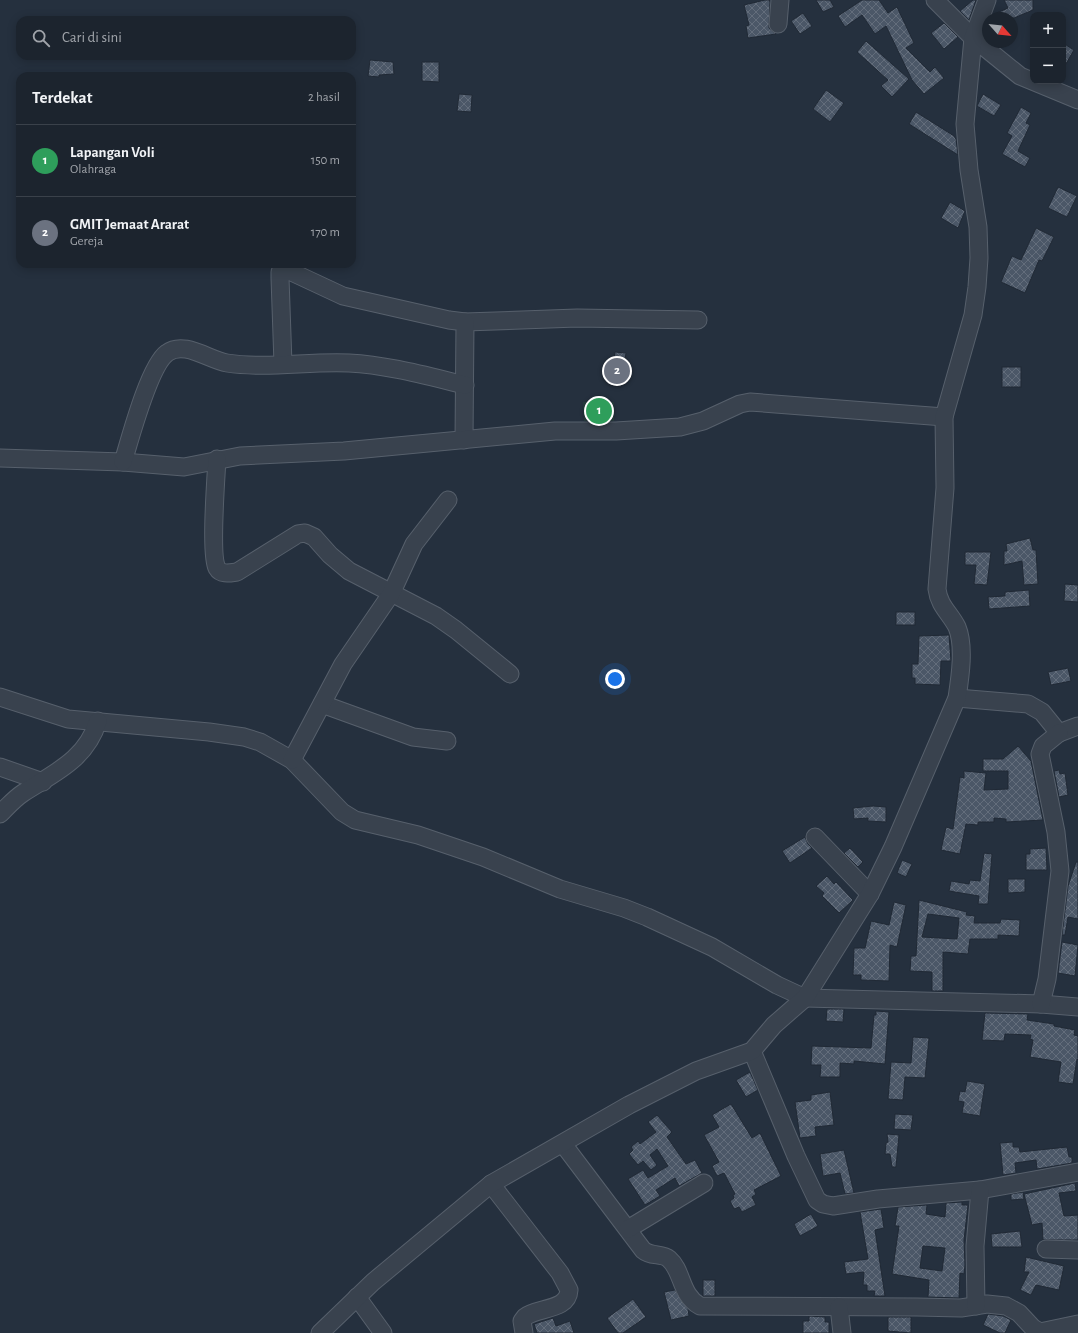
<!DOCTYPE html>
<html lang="id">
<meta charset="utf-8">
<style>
body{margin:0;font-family:"Alegreya Sans",sans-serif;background:#29303a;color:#f1f3f6}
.controls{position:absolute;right:12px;top:12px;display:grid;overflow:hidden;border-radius:8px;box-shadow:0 2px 10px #0003}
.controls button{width:36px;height:36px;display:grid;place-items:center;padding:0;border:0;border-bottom:1px solid #3a414a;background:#1c242e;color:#f1f3f6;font:20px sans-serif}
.compass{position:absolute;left:982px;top:12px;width:36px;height:36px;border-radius:50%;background:#1c242e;box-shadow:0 2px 10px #0003;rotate:117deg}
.you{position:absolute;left:615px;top:679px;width:14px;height:14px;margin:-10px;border:3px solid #fff;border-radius:50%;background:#1a73e8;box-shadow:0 0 0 6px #1a73e833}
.badge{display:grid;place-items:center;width:26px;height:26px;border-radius:50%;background:#8eb7f5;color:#fff;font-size:13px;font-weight:700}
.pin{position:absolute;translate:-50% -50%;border:2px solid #fff;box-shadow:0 1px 4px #0006}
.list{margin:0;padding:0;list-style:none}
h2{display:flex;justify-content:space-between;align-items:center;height:52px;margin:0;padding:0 16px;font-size:17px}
h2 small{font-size:13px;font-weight:400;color:#a0a4aa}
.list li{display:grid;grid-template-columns:26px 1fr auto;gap:12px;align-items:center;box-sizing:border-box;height:72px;padding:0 16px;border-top:1px solid #3a414a}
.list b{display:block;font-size:15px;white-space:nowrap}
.list p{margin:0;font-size:13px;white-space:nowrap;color:#a0a4aa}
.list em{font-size:13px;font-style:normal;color:#a0a4aa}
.icon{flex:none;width:22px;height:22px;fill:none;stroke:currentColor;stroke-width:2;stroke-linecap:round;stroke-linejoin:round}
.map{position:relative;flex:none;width:1078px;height:1333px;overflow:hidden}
.search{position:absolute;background:#1c242e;box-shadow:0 2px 10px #0003;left:16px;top:16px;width:340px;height:44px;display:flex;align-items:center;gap:10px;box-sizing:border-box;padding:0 14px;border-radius:12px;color:#a0a4aa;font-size:15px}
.panel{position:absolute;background:#1c242e;box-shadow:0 2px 10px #0003;left:16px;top:72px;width:340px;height:196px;border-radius:12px}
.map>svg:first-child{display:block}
</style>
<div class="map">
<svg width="1078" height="1333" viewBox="0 0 1078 1333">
<defs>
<pattern id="building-cross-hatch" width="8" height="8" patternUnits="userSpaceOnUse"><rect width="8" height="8" fill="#4b5767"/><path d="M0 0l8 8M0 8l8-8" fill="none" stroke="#636d7b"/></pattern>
</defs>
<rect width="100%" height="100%" fill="#25303e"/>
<path fill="#273d3f" d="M 583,402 L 614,402 L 614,421 L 584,421 Z"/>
<g fill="url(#building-cross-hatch)" stroke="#202935" fill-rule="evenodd">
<path d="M 765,0 L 769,0 L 770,2 L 769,28 L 776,34 L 748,38 L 746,26 L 749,25 L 744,5 Z"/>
<path d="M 816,0 L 830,0 L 834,7 L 823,12 Z"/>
<path d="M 862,0 L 879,0 L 888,13 L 897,7 L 914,43 L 906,48 L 930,72 L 935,67 L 944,78 L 924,94 L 912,80 L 886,26 L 875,34 L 862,15 L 845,27 L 838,16 Z"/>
<path d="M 973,0 L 976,0 L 969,20 L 960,11 Z"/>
<path d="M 1004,0 L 1033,0 L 1033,10 L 1014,18 L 991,18 L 992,15 L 1008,8 Z"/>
<path d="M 803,13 L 812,26 L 800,34 L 791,21 Z"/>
<path d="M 944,23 L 958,37 L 944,49 L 931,33 Z"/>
<path d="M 866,41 L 909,79 L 892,97 L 881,86 L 888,80 L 857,52 Z"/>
<path d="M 1063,43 L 1074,50 L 1063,69 Z"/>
<path d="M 370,60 L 393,62 L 394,74 L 379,75 L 379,77 L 368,76 Z"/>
<path d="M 422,62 L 439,62 L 439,82 L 422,81 Z"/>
<path d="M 826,90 L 844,103 L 830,122 L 813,109 Z"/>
<path d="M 459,94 L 472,95 L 471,112 L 457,111 Z"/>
<path d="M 983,94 L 1001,105 L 994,116 L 977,106 Z"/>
<path d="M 1021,107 L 1031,113 L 1026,123 L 1030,125 L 1018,151 L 1030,158 L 1025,167 L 1002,154 L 1012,136 L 1007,133 Z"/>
<path d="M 916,112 L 954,136 L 956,139 L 958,155 L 909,124 Z"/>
<path d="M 1058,187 L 1077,196 L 1067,217 L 1048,208 Z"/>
<path d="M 950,202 L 965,211 L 958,228 L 941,218 Z"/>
<path d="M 1036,228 L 1054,237 L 1042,261 L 1039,260 L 1025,293 L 1001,282 L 1012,256 L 1021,260 Z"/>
<path d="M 615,352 L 626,353 L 621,387 L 610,385 Z"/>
<rect x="1002" y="367" width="19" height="20"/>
<path d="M 1030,538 L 1033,550 L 1036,550 L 1038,584 L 1024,585 L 1022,561 L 1004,565 L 1004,551 L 1007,551 L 1006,544 Z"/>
<path d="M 965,552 L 991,552 L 987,585 L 974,584 L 976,565 L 965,565 Z"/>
<path d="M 1065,584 L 1078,585 L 1078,602 L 1064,601 Z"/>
<path d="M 1029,590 L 1030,606 L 989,609 L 988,597 L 1005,596 L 1005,592 Z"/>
<rect x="896" y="612" width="19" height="13"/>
<path d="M 949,635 L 951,661 L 941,661 L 940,685 L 915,684 L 915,678 L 912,678 L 912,664 L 918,664 L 919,636 Z"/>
<path d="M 1068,668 L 1071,681 L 1051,685 L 1048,672 Z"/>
<path d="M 1018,746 L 1031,761 L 1043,820 L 1006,822 L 1006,819 L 994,818 L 994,822 L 978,822 L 978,825 L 966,824 L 960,854 L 941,850 L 946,827 L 953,829 L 960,777 L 964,778 L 964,771 L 986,773 L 984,790 L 1008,789 L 1008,771 L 983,771 L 983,759 L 1003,759 Z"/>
<path d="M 1059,770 L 1060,774 L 1065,773 L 1068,795 L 1059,797 L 1054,771 Z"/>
<path d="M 873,806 L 886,807 L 886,822 L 868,821 L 868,818 L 854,819 L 853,808 Z"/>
<path d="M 805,837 L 808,844 L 812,848 L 790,863 L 782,851 Z"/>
<path d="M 850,848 L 863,862 L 858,867 L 844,853 Z"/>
<path d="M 1046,848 L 1047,870 L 1026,870 L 1026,854 L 1030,854 L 1030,849 Z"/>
<path d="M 984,853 L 992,854 L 988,904 L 978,904 L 979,896 L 949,891 L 951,881 L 969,884 L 970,880 L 980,881 Z"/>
<path d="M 902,860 L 912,864 L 906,877 L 897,873 Z"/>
<path d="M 1076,862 L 1078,862 L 1078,919 L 1068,917 L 1065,935 L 1062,935 L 1068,886 Z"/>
<path d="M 827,876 L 834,884 L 836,882 L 853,900 L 839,913 L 822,896 L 824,893 L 816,886 Z"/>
<path d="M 1008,879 L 1025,879 L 1025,892 L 1008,893 Z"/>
<path d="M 919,900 L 967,912 L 966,915 L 975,916 L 974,923 L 1000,923 L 1001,919 L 1020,920 L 1019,936 L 998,935 L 998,939 L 970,939 L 968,954 L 943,952 L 943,991 L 932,991 L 932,972 L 910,971 L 911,956 L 916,956 ZM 928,914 L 959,918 L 957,939 L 922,937 Z"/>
<path d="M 894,902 L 906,905 L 897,947 L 890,945 L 889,981 L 861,980 L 861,975 L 853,975 L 854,948 L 865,948 L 871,921 L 889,925 Z"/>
<path d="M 1062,942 L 1078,945 L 1075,976 L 1058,973 Z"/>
<path d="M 827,1009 L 844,1009 L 843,1022 L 826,1021 Z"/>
<path d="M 876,1011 L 889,1012 L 885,1064 L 854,1061 L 854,1064 L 840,1063 L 840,1077 L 820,1077 L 821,1065 L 811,1065 L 812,1046 L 871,1048 L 874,1015 L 876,1015 Z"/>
<path d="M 985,1013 L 1028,1014 L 1027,1020 L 1054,1024 L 1054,1026 L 1075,1030 L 1074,1035 L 1078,1036 L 1078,1060 L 1077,1059 L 1073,1084 L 1058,1082 L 1061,1062 L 1030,1057 L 1033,1040 L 1030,1039 L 1031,1035 L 1005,1034 L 1004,1041 L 982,1040 Z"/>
<path d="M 913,1037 L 929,1038 L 925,1078 L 905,1077 L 903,1100 L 888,1099 L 891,1062 L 911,1063 Z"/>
<path d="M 750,1072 L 758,1090 L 746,1097 L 736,1080 Z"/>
<path d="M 967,1081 L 985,1084 L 980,1116 L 962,1113 L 964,1102 L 958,1101 L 960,1091 L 965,1092 Z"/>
<path d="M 830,1092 L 834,1125 L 815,1127 L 816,1136 L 800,1138 L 795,1102 L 811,1100 L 811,1095 Z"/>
<path d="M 731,1104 L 752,1138 L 760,1133 L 781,1176 L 754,1190 L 756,1194 L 752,1197 L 756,1205 L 742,1212 L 739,1207 L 734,1209 L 730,1201 L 734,1198 L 733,1195 L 735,1194 L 724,1173 L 717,1176 L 712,1166 L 719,1162 L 704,1135 L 719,1127 L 712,1115 Z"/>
<path d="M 895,1114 L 913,1115 L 911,1130 L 894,1129 Z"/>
<path d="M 657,1115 L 672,1132 L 667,1137 L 686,1164 L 695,1160 L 702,1173 L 679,1186 L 675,1178 L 656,1190 L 660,1196 L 645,1205 L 628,1179 L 643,1170 L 648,1178 L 668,1166 L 657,1149 L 650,1155 L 657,1165 L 651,1170 L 643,1161 L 638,1165 L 629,1154 L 633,1150 L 631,1147 L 638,1141 L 640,1144 L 656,1132 L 648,1122 Z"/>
<path d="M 887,1134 L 899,1135 L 896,1167 L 892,1167 L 890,1154 L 885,1154 L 886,1143 L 888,1142 Z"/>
<path d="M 1013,1142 L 1013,1147 L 1019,1147 L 1020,1152 L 1067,1147 L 1069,1157 L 1072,1157 L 1072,1163 L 1037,1169 L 1036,1160 L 1015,1163 L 1016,1173 L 1003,1175 L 1000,1143 Z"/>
<path d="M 844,1150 L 854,1193 L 845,1194 L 840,1173 L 823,1176 L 820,1154 Z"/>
<path d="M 1075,1183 L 1076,1191 L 1059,1193 L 1064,1216 L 1078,1215 L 1078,1240 L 1043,1240 L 1042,1223 L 1032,1225 L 1024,1194 Z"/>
<path d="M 1023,1192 L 1024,1199 L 1011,1200 L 1011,1194 Z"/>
<path d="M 962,1202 L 962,1205 L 968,1205 L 964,1240 L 965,1265 L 964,1274 L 960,1273 L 959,1298 L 928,1297 L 929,1280 L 892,1274 L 899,1226 L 895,1226 L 898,1207 L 927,1205 L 926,1214 L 945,1217 L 946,1203 ZM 923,1246 L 945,1248 L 942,1271 L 920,1268 Z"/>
<path d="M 881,1209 L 884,1228 L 875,1230 L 885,1296 L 874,1296 L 875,1291 L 867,1291 L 867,1285 L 863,1285 L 864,1272 L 846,1274 L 844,1262 L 868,1259 L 860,1212 Z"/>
<path d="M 811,1214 L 818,1226 L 800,1236 L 794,1224 Z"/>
<path d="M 1020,1231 L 1022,1247 L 992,1247 L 991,1234 Z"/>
<path d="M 1026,1257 L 1064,1266 L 1059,1290 L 1036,1285 L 1031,1295 L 1020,1290 L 1029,1272 L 1024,1272 Z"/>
<rect x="703" y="1280" width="12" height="16"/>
<path d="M 675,1290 L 688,1309 L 689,1316 L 671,1320 L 664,1292 Z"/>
<path d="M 633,1299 L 646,1317 L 623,1333 L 618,1333 L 607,1318 Z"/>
<path d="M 988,1314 L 1003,1316 L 1011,1320 L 1005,1333 L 1000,1333 L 983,1325 Z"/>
<path d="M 809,1316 L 825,1317 L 825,1322 L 829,1322 L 829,1333 L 803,1333 L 803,1321 L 809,1321 Z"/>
<path d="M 888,1317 L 911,1317 L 911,1333 L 888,1331 Z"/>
<path d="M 553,1318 L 556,1326 L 570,1321 L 574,1333 L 537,1333 L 534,1324 Z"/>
</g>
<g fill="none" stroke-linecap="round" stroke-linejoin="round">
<defs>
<g id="minor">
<path d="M 935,0 L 973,38 L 1020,76 L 1078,100"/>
<path d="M 778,24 L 780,0"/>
<path d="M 465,322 L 577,318 L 698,320"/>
<path d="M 283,364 L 280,278 L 280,272 L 283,268 L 343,296 L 449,320 L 465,322 L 464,440"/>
<path d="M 0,458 L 123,462 L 184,467 L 240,456 L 344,451 L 555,431 L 616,431 L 680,427 L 703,421 L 740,404 L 750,402 L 944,417"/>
<path d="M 217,459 C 216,478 210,555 217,568 C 221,575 230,573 237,572 L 298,534 L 305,533 L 314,537 L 330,555 L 349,571 L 436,616 L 456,630 L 510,674"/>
<path d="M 123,462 C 130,439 149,366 167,353 C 184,340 209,360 227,363 C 267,369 309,361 349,363 C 388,365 427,376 465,385"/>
<path d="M 0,697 L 68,719 L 209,732 L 244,737 L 260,742 L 292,760 L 342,812 L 355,820 L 418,835 L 483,857 L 560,889 L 624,908 L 647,917 L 712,947 L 777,985 L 805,998 L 1041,1004 L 1078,1007"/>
<path d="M 957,698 L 1028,704 L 1042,712 L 1059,733 L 1078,726"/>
<path d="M 322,704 L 413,737 L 447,741"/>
<path d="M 292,760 L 343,664 L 391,594 L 414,544 L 448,500"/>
<path d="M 0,767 L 43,782"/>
<path d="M 0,814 C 7,807 14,799 23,793 C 54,773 86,760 98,721"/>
<path d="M 815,837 L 870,894"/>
<path d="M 1041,1004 L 1047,979 L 1060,871 L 1056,832 L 1040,754 L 1043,746 L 1059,733"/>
<path d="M 752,1051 L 796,1156 L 817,1200 L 823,1204 L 833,1206 L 878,1199 L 980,1190 L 1078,1172"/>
<path d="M 563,1144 L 643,1250 C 651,1257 662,1253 669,1259 C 683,1271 680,1295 700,1306 L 917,1307 L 961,1308 L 987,1304 L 1006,1306 L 1019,1313 L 1033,1328 L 1040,1332 L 1078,1324"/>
<path d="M 491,1184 L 560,1273 L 569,1290 C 568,1311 538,1307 525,1317 L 522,1321 L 524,1333"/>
<path d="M 628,1229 L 704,1183"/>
<path d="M 1046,1249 L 1078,1250"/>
<path d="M 357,1297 L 383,1333"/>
<path d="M 976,1306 L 975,1246 L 980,1190"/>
<path d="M 839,1307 L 842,1333"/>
<path d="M 320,1333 L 373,1282 L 491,1184 L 629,1105 L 696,1071 L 752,1051 L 774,1025 L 805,998 L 870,894 L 893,847 L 957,698 C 960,678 965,646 957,627 C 950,613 939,606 937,589 L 945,488 L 944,417 L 973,315 L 977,287 L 979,258 L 978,227 L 969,170 L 965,124 L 973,38 L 987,0"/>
</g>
</defs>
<use href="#minor" stroke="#57606c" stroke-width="19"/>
<use href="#minor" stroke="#39424e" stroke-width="17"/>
</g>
</svg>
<div class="controls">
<button>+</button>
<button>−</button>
</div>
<svg class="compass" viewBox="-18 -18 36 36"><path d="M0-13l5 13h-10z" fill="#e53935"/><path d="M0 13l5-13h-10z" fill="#a0a4aa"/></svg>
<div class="you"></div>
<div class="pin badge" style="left:599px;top:411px;background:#2e9e5b">1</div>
<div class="pin badge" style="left:617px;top:371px;background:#6b7280">2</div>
<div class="search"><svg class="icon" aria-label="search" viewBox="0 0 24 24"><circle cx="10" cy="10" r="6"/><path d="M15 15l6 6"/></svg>Cari di sini</div>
<section class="panel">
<h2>Terdekat<small>2 hasil</small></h2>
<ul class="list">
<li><span class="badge" style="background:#2e9e5b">1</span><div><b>Lapangan Voli</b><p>Olahraga</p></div><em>150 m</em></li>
<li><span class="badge" style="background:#6b7280">2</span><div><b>GMIT Jemaat Ararat</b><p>Gereja</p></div><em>170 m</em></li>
</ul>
</section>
</div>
